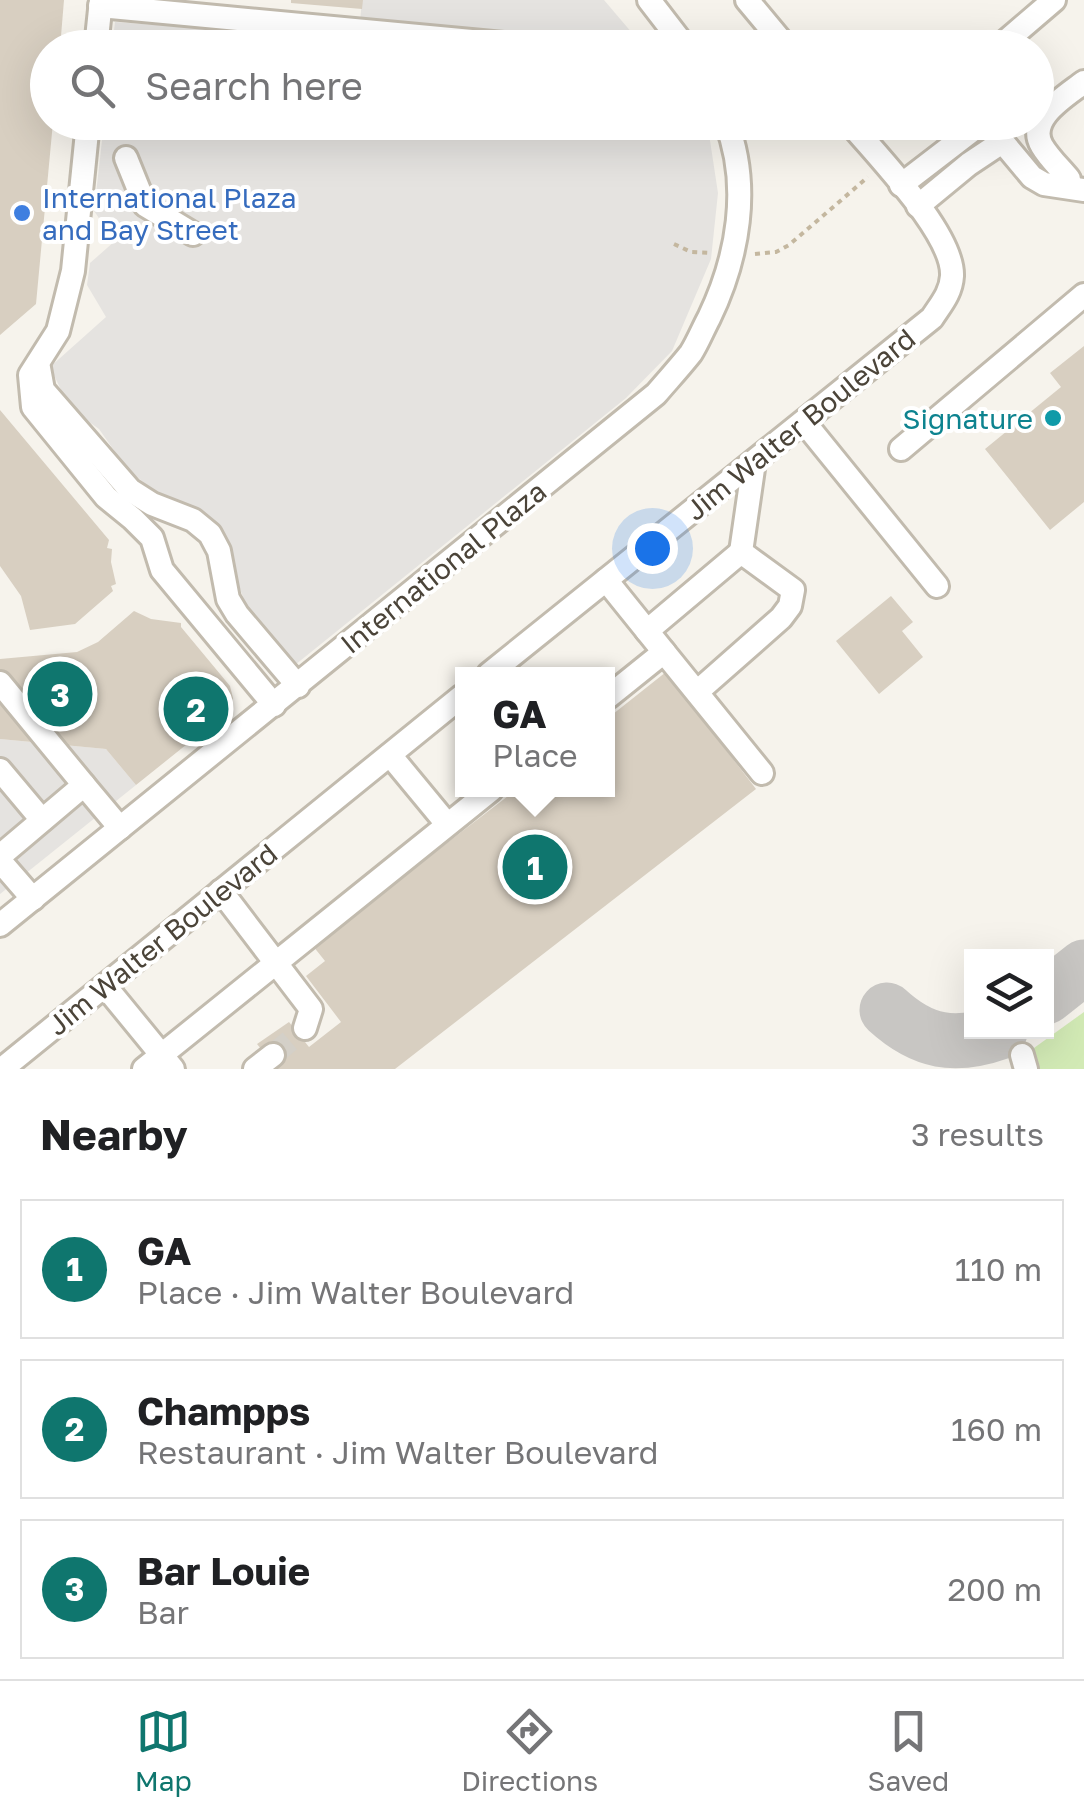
<!DOCTYPE html>
<meta charset="utf-8">
<style>
body{margin:0;font-family:"Golos Text",sans-serif;background:#f2f2f2;color:#202124}
.controls{position:absolute;right:30px;bottom:30px;display:grid;overflow:hidden;border-radius:0px;box-shadow:0 10px 40px #0002}
.controls button{width:90px;height:90px;display:grid;place-items:center;padding:0;border:0;border-bottom:2px solid #e0e0e0;background:#fff;color:#202124;font:50px sans-serif}
.you{position:absolute;left:652px;top:548px;width:35px;height:35px;margin:-25px;border:8px solid #fff;border-radius:50%;background:#1a73e8;box-shadow:0 0 0 15px #1a73e833}
.badge{display:grid;place-items:center;width:65px;height:65px;border-radius:50%;background:#0f766e;color:#fff;font-size:32px;font-weight:700}
.pin{position:absolute;translate:-50% -50%;border:5px solid #fff;box-shadow:0 2px 10px #0006}
.popup{position:absolute;left:455px;top:667px;width:160px;height:130px;box-sizing:border-box;display:grid;place-content:center;border-radius:0px;background:#fff;filter:drop-shadow(0 2px 8px #0005);font-size:32px;white-space:nowrap;color:#757577}
.popup b{font-size:38px;color:#202124}
.popup::after{content:'';position:absolute;left:50%;top:100%;margin-left:-20px;border:20px solid transparent;border-top-color:#fff}
.list{margin:0;padding:0;list-style:none}
h2{display:flex;justify-content:space-between;align-items:center;height:130px;margin:0;padding:0 40px;font-size:42px}
h2 small{font-size:32px;font-weight:400;color:#757577}
.list li{display:grid;grid-template-columns:65px 1fr auto;gap:30px;align-items:center;box-sizing:border-box;height:140px;margin:0 20px 20px;padding:0 20px;border:2px solid #e0e0e0;border-radius:0px}
.list b{display:block;font-size:38px;white-space:nowrap}
.list p{margin:0;font-size:32px;white-space:nowrap;color:#757577}
.list em{font-size:32px;font-style:normal;color:#757577}
.icon{flex:none;width:55px;height:55px;fill:none;stroke:currentColor;stroke-width:2;stroke-linecap:round;stroke-linejoin:round}
.map{position:relative;flex:none;width:1084px;height:1069px;overflow:hidden}
.search{position:absolute;background:#fff;box-shadow:0 10px 40px #0002;left:30px;right:30px;top:30px;height:110px;display:flex;align-items:center;gap:25px;box-sizing:border-box;padding:0 35px;border-radius:55px;color:#757577;font-size:38px}
.sheet{height:610px;background:#fff}
nav{display:flex;justify-content:space-around;align-items:center;box-sizing:border-box;height:140px;border-top:2px solid #e0e0e0;background:#fff;font-size:28px;color:#757577}
nav a{display:grid;justify-items:center;gap:5px}
nav .on{color:#0f766e}
.map>svg:first-child{display:block}
</style>
<div class="map">
<svg width="1084" height="1069" viewBox="0 0 1084 1069">
<rect width="100%" height="100%" fill="#f6f3ec"/>
<path fill="#d2eab5" d="M 1084,1012 L 1084,1069 L 1039,1069 L 1034,1048 Z"/>
<g fill="#e5e3e0">
<path d="M 362,0 L 604,0 L 644,47 L 360,22 Z"/>
<path d="M 115,22 L 463,47 L 112,48 Z"/>
<path d="M 705,122 L 709,134 L 718,193 L 711,259 L 672,351 L 626,398 L 290,669 L 245,602 L 213,520 L 153,491 L 125,466 L 99,429 L 78,414 L 63,394 L 50,367 L 106,317 L 87,285 L 90,263 L 115,241 L 94,211 L 104,123 Z"/>
<path d="M 0,739 L 106,749 L 136,785 L 0,894 Z"/>
</g>
<g fill="none" stroke-linecap="round" stroke-linejoin="round">
<g stroke="#c8c6c3" stroke-width="55">
<path d="M 1046,997 L 1084,967"/>
<path d="M 887,1010 C 923,1043 955,1048 1000,1032"/>
</g>
</g>
<g fill="#d8cfc1">
<path d="M 0,0 L 64,0 L 60,48 L 48,48 L 48,122 L 53,122 L 36,304 L 0,335 Z"/>
<path d="M 291,0 L 363,0 L 362,9 L 291,3 Z"/>
<path d="M 1084,346 L 1084,502 L 1050,530 L 985,449 L 1061,387 L 1050,373 Z"/>
<path d="M 0,410 L 109,540 L 107,548 L 112,549 L 111,562 L 116,584 L 111,586 L 113,591 L 75,624 L 30,630 L 21,596 L 0,566 Z"/>
<path d="M 891,596 L 913,622 L 902,631 L 923,657 L 879,694 L 836,641 Z"/>
<path d="M 134,611 L 151,619 L 181,623 L 181,627 L 230,686 L 233,698 L 227,712 L 136,785 L 106,749 L 0,739 L 0,659 L 77,652 L 98,642 Z"/>
<path d="M 666,672 L 756,789 L 395,1069 L 277,1069 L 257,1044 L 289,1022 L 309,1047 L 341,1022 L 306,976 L 325,961 L 313,946 L 516,790 L 608,790 L 608,718 Z"/>
</g>
<g fill="none" stroke-linecap="round" stroke-linejoin="round">
<path stroke="#d4d0c8" stroke-width="22" stroke-dasharray="22 11" stroke-linecap="butt" d="M 273,1055 L 305,1028"/>
<defs>
<g id="minor">
<path d="M 649,0 L 686,48"/>
<path d="M 747,0 L 787,48"/>
<path d="M 100,6 L 546,48"/>
<path d="M 96,48 L 101,0"/>
<path d="M 998,48 L 1054,0"/>
<path d="M 88,122 L 73,271 L 58,331 L 30,375 L 33,407 L 106,497 L 133,519 L 152,538 L 162,570 L 274,705"/>
<path d="M 986,122 L 1032,177 L 1044,184 L 1084,190"/>
<path d="M 126,158 L 145,205 L 193,234"/>
<path d="M 1069,179 C 1060,168 1049,158 1042,146 C 1026,119 1066,96 1084,82"/>
<path d="M 901,185 L 983,122"/>
<path d="M 918,206 L 969,164 L 1002,142"/>
<path d="M 39,368 L 43,390 L 130,490 L 152,504 L 193,520 L 210,534 L 219,551 L 228,599 L 237,614 L 298,686"/>
<path d="M 804,422 L 937,586"/>
<path d="M 901,449 L 1084,295"/>
<path d="M 741,552 L 754,462"/>
<path d="M 606,580 L 664,652 L 608,697"/>
<path d="M 647,631 L 741,552 L 793,590 L 790,606 L 781,618 L 697,692"/>
<path d="M 664,652 L 762,773"/>
<path d="M 489,674 L 932,318 C 941,304 951,293 952,276 C 954,234 877,156 849,122"/>
<path d="M 0,683 L 84,785"/>
<path d="M 390,755 L 447,824"/>
<path d="M 0,770 L 42,820"/>
<path d="M 0,856 L 84,785 L 120,828"/>
<path d="M 0,861 L 33,899"/>
<path d="M 221,891 L 311,1009 L 305,1028"/>
<path d="M 0,925 L 656,394 C 667,381 680,367 691,353 C 698,342 703,329 709,318 C 738,258 751,186 726,122"/>
<path d="M 105,986 L 173,1069"/>
<path d="M 1022,1055 L 1026,1069"/>
<path d="M 2,1069 L 462,696"/>
<path d="M 144,1069 L 491,790"/>
<path d="M 255,1069 L 273,1055"/>
</g>
</defs>
<use href="#minor" stroke="#c2bbae" stroke-width="28"/>
<g stroke="#c4b79f" stroke-width="4" stroke-dasharray="5 5" stroke-linecap="butt">
<path d="M 674,244 L 691,252 L 711,253"/>
<path d="M 755,254 L 776,252 L 789,245 L 868,177"/>
</g>
<use href="#minor" stroke="#fff" stroke-width="22"/>
</g>
<circle fill="#3f7fe0" stroke="#fff" stroke-width="4" cx="22" cy="213" r="10"/>
<circle fill="#0f9aa8" stroke="#fff" stroke-width="4" cx="1053" cy="418" r="10"/>
<g text-anchor="middle" dominant-baseline="central" stroke-width="8" stroke-linejoin="round" paint-order="stroke">
<g font-size="28" fill="#366cbe" stroke="#fff" text-anchor="start">
<text x="42" y="197">International Plaza<tspan x="42" dy="32">and Bay Street</tspan></text>
</g>
<g font-size="28" fill="#0d838f" stroke="#fff" text-anchor="end">
<text x="1033" y="418">Signature</text>
</g>
<g font-size="28" fill="#4b4439" stroke="#fff">
<text transform="translate(800 424) rotate(-39)">Jim Walter Boulevard</text>
<text transform="translate(443 567) rotate(-39)">International Plaza</text>
<text transform="translate(162 939) rotate(-39)">Jim Walter Boulevard</text>
</g>
</g>
</svg>
<div class="controls">
<button><svg class="icon" aria-label="layers" viewBox="0 0 24 24"><path d="M12 4l9 5-9 5-9-5zM3 14l9 5 9-5"/></svg></button>
</div>
<div class="you"></div>
<div class="pin badge" style="left:535px;top:867px">1</div>
<div class="popup"><b>GA</b>Place</div>
<div class="pin badge" style="left:196px;top:709px">2</div>
<div class="pin badge" style="left:60px;top:694px">3</div>
<div class="search"><svg class="icon" aria-label="search" viewBox="0 0 24 24"><circle cx="10" cy="10" r="6"/><path d="M15 15l6 6"/></svg>Search here</div>
</div>
<section class="sheet">
<h2>Nearby<small>3 results</small></h2>
<ul class="list">
<li><span class="badge">1</span><div><b>GA</b><p>Place · Jim Walter Boulevard</p></div><em>110 m</em></li>
<li><span class="badge">2</span><div><b>Champps</b><p>Restaurant · Jim Walter Boulevard</p></div><em>160 m</em></li>
<li><span class="badge">3</span><div><b>Bar Louie</b><p>Bar</p></div><em>200 m</em></li>
</ul>
</section>
<nav>
<a class="on"><svg class="icon" aria-label="map" viewBox="0 0 24 24"><path d="M3 6l6-2 6 2 6-2v14l-6 2-6-2-6 2zM9 4v14M15 6v14"/></svg>Map</a>
<a><svg class="icon" aria-label="directions" viewBox="0 0 24 24"><path d="M12 3l9 9-9 9-9-9zM9 14v-3h6M13 9l2 2-2 2"/></svg>Directions</a>
<a><svg class="icon" aria-label="saved" viewBox="0 0 24 24"><path d="M7 4h10v16l-5-4-5 4z"/></svg>Saved</a>
</nav>
